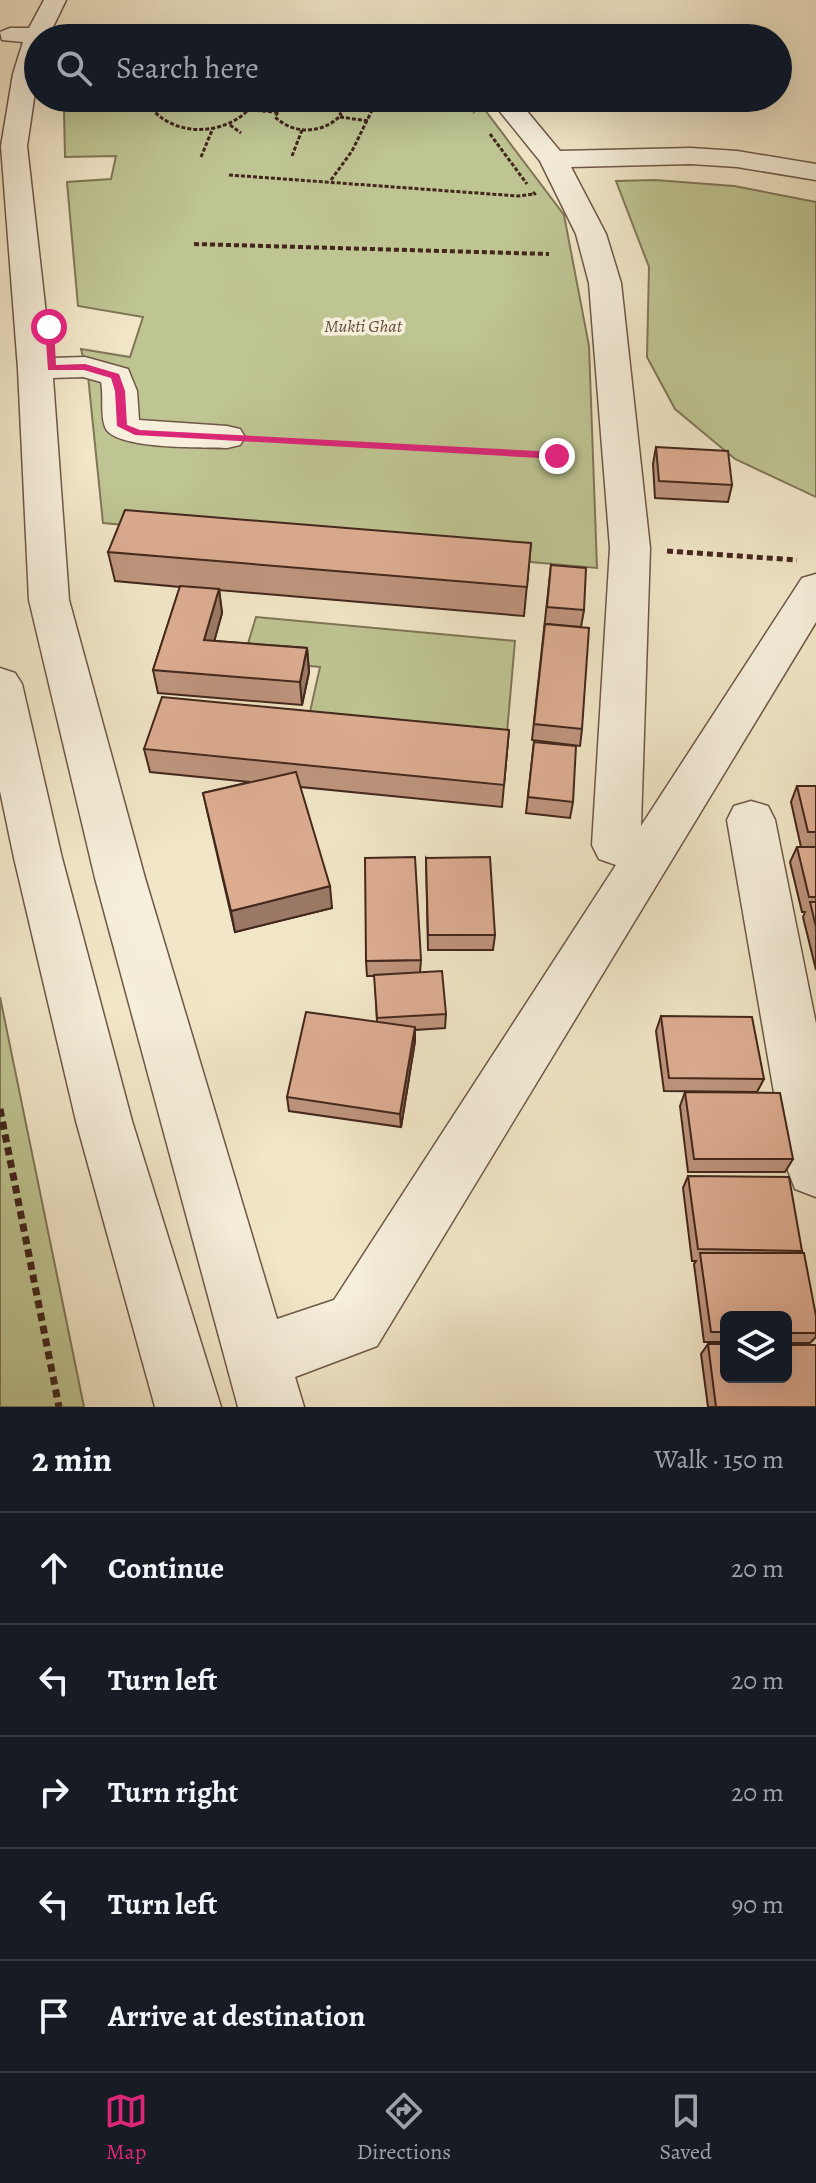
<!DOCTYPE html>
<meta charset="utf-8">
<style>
body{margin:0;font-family:Alegreya,serif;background:#20242c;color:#f1f3f6}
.controls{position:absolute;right:24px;bottom:24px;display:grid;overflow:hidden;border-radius:12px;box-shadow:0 8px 32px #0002}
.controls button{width:72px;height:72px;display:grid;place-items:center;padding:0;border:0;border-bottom:2px solid #363941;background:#171b24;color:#f1f3f6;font:40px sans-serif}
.stop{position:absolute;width:24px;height:24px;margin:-18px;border:6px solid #db2777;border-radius:50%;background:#fff}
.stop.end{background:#db2777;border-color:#fff;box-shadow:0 2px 8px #0008}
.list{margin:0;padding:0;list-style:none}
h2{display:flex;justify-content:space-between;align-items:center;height:104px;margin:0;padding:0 32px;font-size:34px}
h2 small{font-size:26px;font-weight:400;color:#9ea1a6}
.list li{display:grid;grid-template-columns:52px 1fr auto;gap:24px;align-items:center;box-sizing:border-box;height:112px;padding:0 32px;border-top:2px solid #363941}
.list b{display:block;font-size:30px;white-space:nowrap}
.list em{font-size:26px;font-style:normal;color:#9ea1a6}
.icon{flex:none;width:44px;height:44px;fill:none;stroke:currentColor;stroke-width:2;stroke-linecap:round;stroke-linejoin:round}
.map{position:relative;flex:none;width:816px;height:1407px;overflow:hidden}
.search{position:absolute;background:#171b24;box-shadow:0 8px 32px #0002;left:24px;right:24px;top:24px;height:88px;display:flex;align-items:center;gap:20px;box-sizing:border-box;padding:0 28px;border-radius:44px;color:#9ea1a6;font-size:30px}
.sheet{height:664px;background:#171b24}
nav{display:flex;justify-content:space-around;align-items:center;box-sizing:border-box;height:112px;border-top:2px solid #363941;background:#171b24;font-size:22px;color:#9ea1a6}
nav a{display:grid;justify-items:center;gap:4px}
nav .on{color:#db2777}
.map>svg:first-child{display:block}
</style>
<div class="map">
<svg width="816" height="1407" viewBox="0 0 816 1407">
<rect width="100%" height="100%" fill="#f1e6c7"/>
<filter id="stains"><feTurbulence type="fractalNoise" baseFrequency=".0025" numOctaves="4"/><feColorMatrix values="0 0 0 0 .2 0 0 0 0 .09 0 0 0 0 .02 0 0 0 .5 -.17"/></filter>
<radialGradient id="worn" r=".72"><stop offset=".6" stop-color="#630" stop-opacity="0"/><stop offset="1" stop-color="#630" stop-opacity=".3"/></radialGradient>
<g fill="#bec492" stroke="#807657" stroke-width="2">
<path d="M 82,98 L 476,98 L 564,215 L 589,346 L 597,568 L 103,523 L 88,376 L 81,349 L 130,357 L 143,317 L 78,306 L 67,182 L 111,179 L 116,156 L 65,157 L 64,112 L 69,106 L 81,104 Z"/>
<path d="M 655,180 L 734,186 L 816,202 L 816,497 L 735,459 L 675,409 L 647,357 L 649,267 L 616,181 Z"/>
<path d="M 256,617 L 515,641 L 506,744 L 310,712 L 320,667 L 243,660 Z"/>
<path d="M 0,997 L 84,1407 L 0,1407 Z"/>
</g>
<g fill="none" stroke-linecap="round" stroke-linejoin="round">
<defs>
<g id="minor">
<path d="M 44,0 L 66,0 L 52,29 L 151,31 L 159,33 L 163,38 L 38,38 L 38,72 L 27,146 L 51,358 L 85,357 L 128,369 L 137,391 L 139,420 L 227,426 L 240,429 L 245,437 L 240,445 L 227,448 C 204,447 113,450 105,427 C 100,414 104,396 101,382 L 83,377 L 53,378 L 69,600 L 145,878 L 277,1319 L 334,1300 L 616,865 L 599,859 L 592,845 L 610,548 L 589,283 L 576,234 L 540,161 L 489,98 L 516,98 L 560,151 L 691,148 L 737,151 L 816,164 L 816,180 L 737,167 L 691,164 L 571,167 L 606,234 L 621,283 L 650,548 L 641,826 L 802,578 L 816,574 L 816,622 L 377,1346 L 295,1377 L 304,1407 L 238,1407 L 95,878 L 29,600 L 18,369 L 1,146 L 13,74 L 23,42 L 2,40 L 0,32 L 10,28 L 29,28 Z"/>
<path d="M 0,668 L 15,673 L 22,684 L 62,858 L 132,1121 L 221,1407 L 155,1407 L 76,1121 L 14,858 L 0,791 Z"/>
<path d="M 751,801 L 768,806 L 775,820 L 816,1024 L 816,1197 L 795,1189 L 787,1168 L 727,820 L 734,806 Z"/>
</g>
</defs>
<use href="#minor" stroke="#6e5747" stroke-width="3"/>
<g stroke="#43271c" stroke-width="3" stroke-dasharray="4 2" stroke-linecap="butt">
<path d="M 104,98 L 155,103"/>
<path d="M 161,98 L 153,110 C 178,138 228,135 252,106 L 249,98"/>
<path d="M 463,98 L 474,113"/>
<path d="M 308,100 L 336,106 L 341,115 C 323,134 294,135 275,117 L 280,108 Z"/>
<path d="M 250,110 L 276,112"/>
<path d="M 340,117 L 369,121"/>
<path d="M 230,125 L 241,133"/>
<path d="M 490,134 L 527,184"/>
<path d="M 292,156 L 302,130"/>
<path d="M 201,157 L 213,128"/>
<path d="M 229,175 L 518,196 L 535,194 L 533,192"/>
<path d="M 331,180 L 352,151 L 378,98"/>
</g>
<g stroke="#43271c" stroke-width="4" stroke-dasharray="5 3" stroke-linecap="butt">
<path d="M 194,244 L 549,254"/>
<path d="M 260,439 L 557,456"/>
</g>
<path stroke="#43271c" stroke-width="5" stroke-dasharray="6 4" stroke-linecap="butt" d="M 667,551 L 797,560"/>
<path stroke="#43271c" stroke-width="7" stroke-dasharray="8 5" stroke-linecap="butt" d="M 0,1109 L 59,1407"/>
<use href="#minor" fill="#f6efdb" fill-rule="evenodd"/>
</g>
<g fill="#be957e" stroke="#43271c" stroke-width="2">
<path d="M 656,447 L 732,485 L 728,502 L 655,498 L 653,464 Z"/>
<path d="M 531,543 L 524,616 L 219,590 L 222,613 L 214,641 L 307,648 L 309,672 L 302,705 L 158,693 L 153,670 L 180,587 L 115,581 L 108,552 Z"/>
<path d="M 551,565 L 584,610 L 581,627 L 546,624 L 582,729 L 580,746 L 532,740 Z"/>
<path d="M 509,730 L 502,807 L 300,787 L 332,908 L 235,932 L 203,793 L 250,782 L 150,772 L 144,749 Z"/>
<path d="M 534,742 L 573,802 L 570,818 L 526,813 Z"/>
<path d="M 797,786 L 816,786 L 816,970 L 803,917 L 805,912 L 802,912 L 790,862 L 797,847 L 801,847 L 791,802 Z"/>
<path d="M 426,858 L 495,935 L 493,950 L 428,950 Z"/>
<path d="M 421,960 L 420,972 L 446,1014 L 445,1028 L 415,1030 L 415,1041 L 401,1127 L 289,1111 L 287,1097 L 377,1022 L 375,976 L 367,976 L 366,961 Z"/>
<path d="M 661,1016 L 764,1079 L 757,1092 L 664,1091 L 656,1031 Z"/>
<path d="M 685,1092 L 793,1159 L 785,1172 L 688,1172 L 680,1106 Z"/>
<path d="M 688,1176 L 802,1251 L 800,1253 L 816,1316 L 816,1337 L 810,1343 L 786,1343 L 786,1317 L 726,1317 L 726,1342 L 704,1342 L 694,1264 L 696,1261 L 692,1261 L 683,1188 Z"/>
<path d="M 708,1344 L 816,1407 L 708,1407 L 701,1354 Z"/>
</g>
<g fill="#9b7966" stroke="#43271c" stroke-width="2">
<path d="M 219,589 L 222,613 L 208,664 L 204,640 Z"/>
<path d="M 307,648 L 309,672 L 302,705 L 300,682 Z"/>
<path d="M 330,886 L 332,908 L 235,932 L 231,911 Z"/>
<path d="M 415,1027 L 415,1041 L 401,1127 L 400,1114 Z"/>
</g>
<g fill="#ddad92" stroke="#43271c" stroke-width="2">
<path d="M 656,447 L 728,451 L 732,485 L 659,481 Z"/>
<path d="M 125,510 L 531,543 L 527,587 L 108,552 Z"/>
<path d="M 551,565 L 586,568 L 584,610 L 547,607 Z"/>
<path d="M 180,586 L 219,589 L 204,640 L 307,648 L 300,682 L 153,670 Z"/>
<path d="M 545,624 L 589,628 L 582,729 L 534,724 Z"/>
<path d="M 162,697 L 509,730 L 504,785 L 144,749 Z"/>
<path d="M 534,742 L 576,746 L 573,802 L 528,797 Z"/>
<path d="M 296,772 L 330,886 L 231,911 L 203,793 Z"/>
<path d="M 797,786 L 816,786 L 816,832 L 808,832 Z"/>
<path d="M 797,847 L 816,847 L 816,897 L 809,897 Z"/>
<path d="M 415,857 L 421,960 L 366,961 L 365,858 Z"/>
<path d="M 490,857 L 495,935 L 428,935 L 426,858 Z"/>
<path d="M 810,902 L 816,902 L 816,927 Z"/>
<path d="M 442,971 L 446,1014 L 377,1018 L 374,975 Z"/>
<path d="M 306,1012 L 415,1027 L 400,1114 L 287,1097 Z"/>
<path d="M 661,1016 L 752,1017 L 764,1079 L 669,1078 Z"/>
<path d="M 685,1092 L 780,1093 L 793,1159 L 694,1159 Z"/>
<path d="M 688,1176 L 789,1177 L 802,1251 L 698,1249 Z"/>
<path d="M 700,1253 L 804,1253 L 816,1316 L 816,1333 L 786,1333 L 786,1317 L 726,1317 L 726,1332 L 711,1332 Z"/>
<path d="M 708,1344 L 726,1344 L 726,1377 L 786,1377 L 786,1345 L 816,1345 L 816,1407 L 716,1407 Z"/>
</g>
<path fill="#db2777" d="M 49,325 L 54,327 L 56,365 L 85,364 L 119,374 L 125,391 L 127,425 L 140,430 L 557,452 L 562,456 L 557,459 L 135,435 L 117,426 L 115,391 L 111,378 L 84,370 L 48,370 L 45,327 Z"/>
<g text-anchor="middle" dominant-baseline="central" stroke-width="7" stroke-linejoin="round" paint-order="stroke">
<g font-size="18" font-style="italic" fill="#624e3a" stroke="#f6efdb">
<text x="363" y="326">Mukti Ghat</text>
</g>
</g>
<rect width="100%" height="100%" filter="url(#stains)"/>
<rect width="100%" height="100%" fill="url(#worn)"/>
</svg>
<div class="controls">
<button><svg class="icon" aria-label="layers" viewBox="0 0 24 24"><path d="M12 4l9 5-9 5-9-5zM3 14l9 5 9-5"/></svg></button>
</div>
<div class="stop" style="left:49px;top:327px"></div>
<div class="stop end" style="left:557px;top:456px"></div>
<div class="search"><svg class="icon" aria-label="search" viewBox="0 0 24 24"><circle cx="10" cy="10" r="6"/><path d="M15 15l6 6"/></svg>Search here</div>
</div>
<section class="sheet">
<h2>2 min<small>Walk · 150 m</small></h2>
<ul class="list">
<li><svg class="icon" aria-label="ahead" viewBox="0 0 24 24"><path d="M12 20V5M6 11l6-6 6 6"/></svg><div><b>Continue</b></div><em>20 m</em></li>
<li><svg class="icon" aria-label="left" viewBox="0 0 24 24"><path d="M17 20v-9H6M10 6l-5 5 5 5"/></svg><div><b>Turn left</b></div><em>20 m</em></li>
<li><svg class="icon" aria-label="right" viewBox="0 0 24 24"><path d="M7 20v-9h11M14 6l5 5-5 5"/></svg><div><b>Turn right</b></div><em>20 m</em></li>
<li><svg class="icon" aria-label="left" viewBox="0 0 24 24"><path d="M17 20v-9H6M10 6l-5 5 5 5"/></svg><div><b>Turn left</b></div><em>90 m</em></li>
<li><svg class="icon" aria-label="arrive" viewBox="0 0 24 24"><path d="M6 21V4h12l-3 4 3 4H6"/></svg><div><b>Arrive at destination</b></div></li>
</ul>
</section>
<nav>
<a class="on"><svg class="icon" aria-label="map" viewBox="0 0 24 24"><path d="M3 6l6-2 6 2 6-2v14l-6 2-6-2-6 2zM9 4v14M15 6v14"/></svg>Map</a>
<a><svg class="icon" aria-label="directions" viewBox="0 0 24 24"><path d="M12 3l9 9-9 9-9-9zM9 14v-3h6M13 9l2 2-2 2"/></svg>Directions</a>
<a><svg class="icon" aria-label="saved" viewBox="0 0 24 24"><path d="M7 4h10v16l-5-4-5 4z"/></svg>Saved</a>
</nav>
